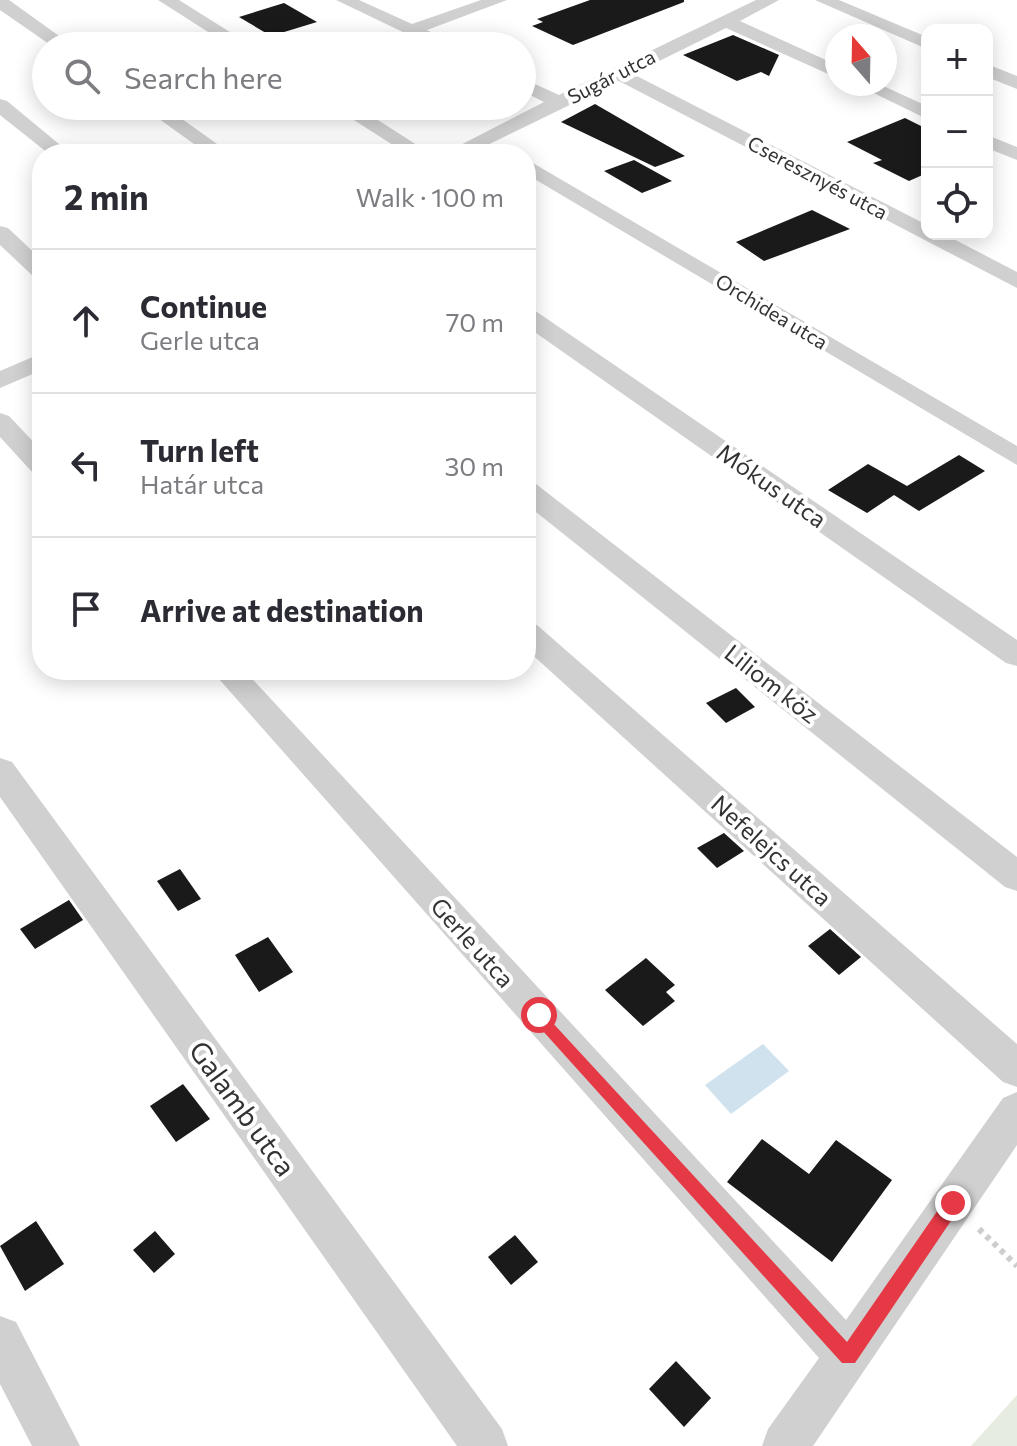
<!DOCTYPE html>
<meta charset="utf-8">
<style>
body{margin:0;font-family:Commissioner,sans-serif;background:#f7f7f7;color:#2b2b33}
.controls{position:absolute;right:24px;top:24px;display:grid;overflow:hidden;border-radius:16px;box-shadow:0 4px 20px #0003}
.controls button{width:72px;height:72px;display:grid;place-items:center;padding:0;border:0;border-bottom:2px solid #e1e1e2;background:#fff;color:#2b2b33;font:40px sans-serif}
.compass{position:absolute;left:825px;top:24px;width:72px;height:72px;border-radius:50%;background:#fff;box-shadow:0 4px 20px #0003;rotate:340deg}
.stop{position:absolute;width:24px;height:24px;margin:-18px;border:6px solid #e63946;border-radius:50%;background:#fff}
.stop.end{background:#e63946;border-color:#fff;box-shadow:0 2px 8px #0008}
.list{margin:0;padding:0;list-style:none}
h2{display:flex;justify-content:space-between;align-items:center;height:104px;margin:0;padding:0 32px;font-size:34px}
h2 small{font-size:26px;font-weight:400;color:#7c7c81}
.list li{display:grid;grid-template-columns:52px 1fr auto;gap:24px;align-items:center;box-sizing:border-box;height:144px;padding:0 32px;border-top:2px solid #e1e1e2}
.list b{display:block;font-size:30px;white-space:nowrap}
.list p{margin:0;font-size:26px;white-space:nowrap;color:#7c7c81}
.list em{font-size:26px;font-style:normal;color:#7c7c81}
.icon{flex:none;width:44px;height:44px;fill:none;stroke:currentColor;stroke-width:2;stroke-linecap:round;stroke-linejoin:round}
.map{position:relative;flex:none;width:1017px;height:1446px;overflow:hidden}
.search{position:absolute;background:#fff;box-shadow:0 4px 20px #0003;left:32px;top:32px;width:504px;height:88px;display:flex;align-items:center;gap:20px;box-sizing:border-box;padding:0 28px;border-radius:44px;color:#7c7c81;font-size:30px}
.panel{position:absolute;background:#fff;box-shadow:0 4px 20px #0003;left:32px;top:144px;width:504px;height:536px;border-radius:32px}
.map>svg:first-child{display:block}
</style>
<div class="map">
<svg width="1017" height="1446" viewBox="0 0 1017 1446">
<rect width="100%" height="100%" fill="#fff"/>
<path fill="#e6ecdf" d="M 1017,1395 L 1017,1446 L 971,1446 Z"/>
<path fill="#cfe2ee" d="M 763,1044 L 789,1071 L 731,1114 L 705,1085 Z"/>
<g fill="#1a1a1a">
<path d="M 590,0 L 684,0 L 684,2 L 573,45 L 532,26 L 543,22 L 537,19 Z"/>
<path d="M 284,3 L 317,22 L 271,36 L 239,17 Z"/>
<path d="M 733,35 L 779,55 L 769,76 L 761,72 L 737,81 L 683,55 Z"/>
<path d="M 595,104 L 685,156 L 655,167 L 561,122 Z"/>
<path d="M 905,118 L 927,129 L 927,173 L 909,181 L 873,163 L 882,160 L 847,142 Z"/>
<path d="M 634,160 L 672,181 L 642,193 L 604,171 Z"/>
<path d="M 812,210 L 850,229 L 764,261 L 736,242 Z"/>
<path d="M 959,455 L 985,471 L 919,511 L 894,495 L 867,513 L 828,490 L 868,464 L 907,486 Z"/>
<path d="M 736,688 L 755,707 L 726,723 L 706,703 Z"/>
<path d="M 724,833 L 744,851 L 717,868 L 697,848 Z"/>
<path d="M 180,869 L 201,899 L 178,911 L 157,881 Z"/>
<path d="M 69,900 L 83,920 L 35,949 L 20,929 Z"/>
<path d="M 830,929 L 861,957 L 839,975 L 808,946 Z"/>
<path d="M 268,937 L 293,972 L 259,992 L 235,955 Z"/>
<path d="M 646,958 L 675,985 L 666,992 L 675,1001 L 643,1026 L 605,990 Z"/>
<path d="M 183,1084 L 210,1119 L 176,1142 L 150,1106 Z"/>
<path d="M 762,1139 L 809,1174 L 836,1140 L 892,1180 L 832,1262 L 727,1182 Z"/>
<path d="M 36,1221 L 64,1264 L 25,1291 L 0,1246 Z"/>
<path d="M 155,1231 L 175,1254 L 154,1273 L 133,1250 Z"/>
<path d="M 515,1235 L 538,1262 L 511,1285 L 488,1257 Z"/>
<path d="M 676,1361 L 711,1398 L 684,1427 L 649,1389 Z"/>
</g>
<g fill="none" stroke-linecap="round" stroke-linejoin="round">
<path stroke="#cdcdcd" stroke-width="6" stroke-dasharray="5 5" stroke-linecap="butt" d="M 979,1229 L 1017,1266"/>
<g fill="#d0d0d0" fill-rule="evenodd">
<path d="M 0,0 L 9,0 L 73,46 L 52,46 L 0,10 Z"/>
<path d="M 158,0 L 179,0 L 252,46 L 230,46 Z"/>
<path d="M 336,0 L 359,0 L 412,24 L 481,0 L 507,0 L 427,30 L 456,46 L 432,46 Z"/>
<path d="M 756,0 L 779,0 L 740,21 L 837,65 L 837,78 L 726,28 L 633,74 L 927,225 L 927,234 L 944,234 L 1017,272 L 1017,288 L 619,81 L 469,154 L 443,154 L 544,102 L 522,91 L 522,78 L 559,95 Z"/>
<path d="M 815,0 L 839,0 L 927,37 L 927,49 Z"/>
<path d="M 987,64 L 1017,76 L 1017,89 L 987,77 Z"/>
<path d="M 855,84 L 879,84 L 927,106 L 927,119 Z"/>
<path d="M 0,99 L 7,101 L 71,154 L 49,154 L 0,115 Z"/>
<path d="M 141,106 L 164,106 L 231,154 L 208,154 Z"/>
<path d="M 332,106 L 356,106 L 431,154 L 407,154 Z"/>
<path d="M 987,135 L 1017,147 L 1017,160 L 987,148 Z"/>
<path d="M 526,159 L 1017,446 L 1017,465 L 526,174 Z"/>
<path d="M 0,226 L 8,228 L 42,260 L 42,279 L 34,277 L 0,245 Z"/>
<path d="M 526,308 L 534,310 L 1017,640 L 1017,666 L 1006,663 L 526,326 Z"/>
<path d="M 42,353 L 42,370 L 0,388 L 0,371 Z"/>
<path d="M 0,413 L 9,416 L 42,451 L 42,475 L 33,473 L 0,437 Z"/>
<path d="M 526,481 L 536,484 L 1017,857 L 1017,891 L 1005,887 L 526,504 Z"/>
<path d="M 526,621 L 537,625 L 1017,1044 L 1017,1087 L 1003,1082 L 526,649 Z"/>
<path d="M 211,670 L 244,670 L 846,1320 L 1003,1098 L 1017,1092 L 1017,1145 L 813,1446 L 762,1446 L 768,1429 L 819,1358 Z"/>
<path d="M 0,758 L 12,762 L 502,1429 L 508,1446 L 457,1446 L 0,797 Z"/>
<path d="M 0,1316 L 16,1322 L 80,1446 L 32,1446 L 0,1384 Z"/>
</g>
</g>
<path fill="#e63946" d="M 539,1008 L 847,1342 L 947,1197 L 959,1197 L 959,1209 L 855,1363 L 842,1363 L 533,1020 L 533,1010 Z"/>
<g text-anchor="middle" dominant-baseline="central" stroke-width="8" stroke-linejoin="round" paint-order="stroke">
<g font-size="20" fill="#333" stroke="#fff">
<text transform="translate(611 76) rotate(-27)">Sugár utca</text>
<text transform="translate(818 177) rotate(28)">Cseresznyés utca</text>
<text transform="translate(772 311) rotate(31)">Orchidea utca</text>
</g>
<g font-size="24" fill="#333" stroke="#fff">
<text transform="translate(772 485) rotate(35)">Mókus utca</text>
<text transform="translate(772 683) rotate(38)">Liliom köz</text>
<text transform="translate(772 850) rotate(42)">Nefelejcs utca</text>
<text transform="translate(473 942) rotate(48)">Gerle utca</text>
</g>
<g font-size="28" fill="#333" stroke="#fff">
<text transform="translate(243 1108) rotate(54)">Galamb utca</text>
</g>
</g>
</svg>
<div class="controls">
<button>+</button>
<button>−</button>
<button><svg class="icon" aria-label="locate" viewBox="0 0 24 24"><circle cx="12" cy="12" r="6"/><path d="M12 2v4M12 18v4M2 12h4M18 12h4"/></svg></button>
</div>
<svg class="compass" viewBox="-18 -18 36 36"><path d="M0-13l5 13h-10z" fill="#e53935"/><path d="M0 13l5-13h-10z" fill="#7c7c81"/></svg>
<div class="stop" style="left:539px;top:1015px"></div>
<div class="stop end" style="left:953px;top:1203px"></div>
<div class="search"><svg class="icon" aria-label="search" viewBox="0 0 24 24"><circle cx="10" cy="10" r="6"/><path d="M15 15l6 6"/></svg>Search here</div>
<section class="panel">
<h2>2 min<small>Walk · 100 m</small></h2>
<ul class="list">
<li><svg class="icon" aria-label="ahead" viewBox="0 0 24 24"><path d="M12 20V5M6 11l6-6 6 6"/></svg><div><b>Continue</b><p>Gerle utca</p></div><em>70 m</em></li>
<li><svg class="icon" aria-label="left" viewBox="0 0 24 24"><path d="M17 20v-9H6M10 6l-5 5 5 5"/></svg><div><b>Turn left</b><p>Határ utca</p></div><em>30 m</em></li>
<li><svg class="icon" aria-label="arrive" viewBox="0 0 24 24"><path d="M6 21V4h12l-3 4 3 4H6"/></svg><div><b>Arrive at destination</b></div></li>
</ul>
</section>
</div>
